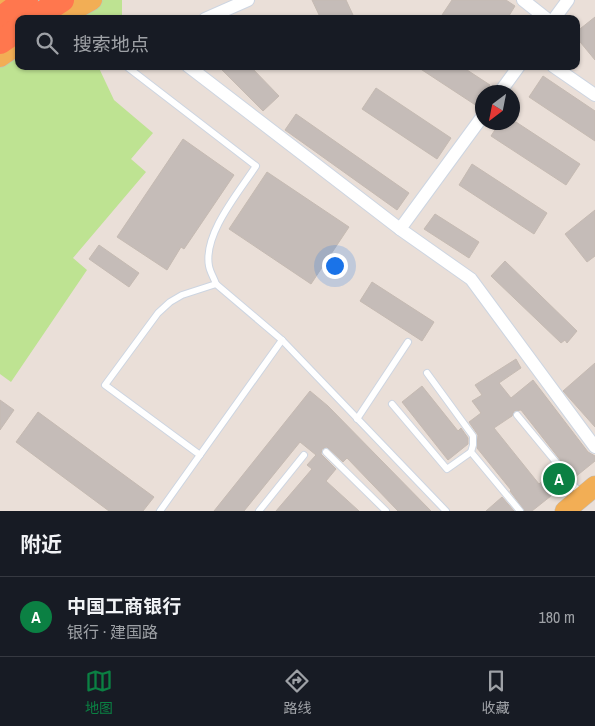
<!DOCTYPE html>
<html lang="zh">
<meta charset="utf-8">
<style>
body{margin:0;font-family:"Archivo Narrow","Noto Sans SC",sans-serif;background:#242831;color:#f1f3f6}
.compass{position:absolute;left:475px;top:85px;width:45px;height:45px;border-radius:50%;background:#171b24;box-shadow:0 1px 4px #0004;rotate:212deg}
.you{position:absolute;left:334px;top:265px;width:18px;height:18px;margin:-12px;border:4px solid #fff;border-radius:50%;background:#1a73e8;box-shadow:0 0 0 8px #1a73e833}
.badge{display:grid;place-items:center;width:32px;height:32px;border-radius:50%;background:#0b8043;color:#fff;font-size:16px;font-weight:700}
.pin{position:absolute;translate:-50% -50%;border:2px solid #fff;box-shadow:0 1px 5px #0006}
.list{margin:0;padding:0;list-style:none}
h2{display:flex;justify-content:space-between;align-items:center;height:65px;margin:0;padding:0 20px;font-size:21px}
h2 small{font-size:16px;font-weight:400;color:#9ea1a6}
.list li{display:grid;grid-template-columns:32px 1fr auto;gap:15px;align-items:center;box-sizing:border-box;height:80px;padding:0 20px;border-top:1px solid #363941}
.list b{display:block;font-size:19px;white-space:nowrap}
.list p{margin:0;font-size:16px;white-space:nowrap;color:#9ea1a6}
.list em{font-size:16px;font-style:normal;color:#9ea1a6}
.icon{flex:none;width:28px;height:28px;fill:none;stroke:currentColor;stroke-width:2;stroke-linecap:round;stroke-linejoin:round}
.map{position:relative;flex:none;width:595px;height:511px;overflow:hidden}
.search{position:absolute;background:#171b24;box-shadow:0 1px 4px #0004;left:15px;right:15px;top:15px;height:55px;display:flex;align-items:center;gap:12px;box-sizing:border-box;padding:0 18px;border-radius:10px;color:#9ea1a6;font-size:19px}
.sheet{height:145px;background:#171b24}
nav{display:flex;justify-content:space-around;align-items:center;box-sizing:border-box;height:70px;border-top:1px solid #363941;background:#171b24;font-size:14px;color:#9ea1a6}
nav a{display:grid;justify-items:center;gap:2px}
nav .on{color:#0b8043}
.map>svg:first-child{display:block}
</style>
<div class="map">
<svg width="595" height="511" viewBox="0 0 595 511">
<rect width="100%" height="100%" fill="#eadfd8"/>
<path fill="#bee392" d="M 0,0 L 122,0 L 122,19 L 19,19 L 19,66 L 98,66 L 114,100 L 153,133 L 131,159 L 146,172 L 73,258 L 87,270 L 11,382 L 0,374 Z"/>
<g fill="#c5bcb8" stroke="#c5bab2" fill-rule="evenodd">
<path d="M 312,0 L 346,0 L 353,15 L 345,19 L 321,19 Z"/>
<path d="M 452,0 L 506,0 L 515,6 L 507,19 L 447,19 L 442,15 Z"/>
<path d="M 595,17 L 595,60 L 576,37 L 576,32 Z"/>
<path d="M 218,66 L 250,66 L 279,96 L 263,111 Z"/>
<path d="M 416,66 L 461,66 L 490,85 L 486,92 L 482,92 L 482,97 L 477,106 Z"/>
<path d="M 543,76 L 595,111 L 595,141 L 529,97 Z"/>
<path d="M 376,88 L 451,138 L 437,159 L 362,109 Z"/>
<path d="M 296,114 L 409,193 L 397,210 L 285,130 Z"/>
<path d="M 500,122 L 516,122 L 580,164 L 566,185 L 491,136 Z"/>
<path d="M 183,139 L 234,175 L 184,249 L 181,247 L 167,270 L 117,237 Z"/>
<path d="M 472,164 L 547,213 L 534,234 L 459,185 Z"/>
<path d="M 267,172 L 349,227 L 311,284 L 229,229 Z"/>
<path d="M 595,210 L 595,256 L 587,262 L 565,234 Z"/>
<path d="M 435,214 L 479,242 L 469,258 L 424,229 Z"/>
<path d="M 99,245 L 139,273 L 129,287 L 89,259 Z"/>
<path d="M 505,261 L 577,331 L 567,343 L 565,340 L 561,343 L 491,276 Z"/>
<path d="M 372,282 L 434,322 L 422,341 L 360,301 Z"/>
<path d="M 516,359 L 521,368 L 499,383 L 511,398 L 533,380 L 588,452 L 595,456 L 595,461 L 574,478 L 567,477 L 565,480 L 566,484 L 532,511 L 525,511 L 510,491 L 511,490 L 477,448 L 478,435 L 469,422 L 481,413 L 472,401 L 482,395 L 475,385 ZM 521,410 L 565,466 L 563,471 L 556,470 L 539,484 L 494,428 L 512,416 L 514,411 Z"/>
<path d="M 595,363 L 595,427 L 563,391 Z"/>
<path d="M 422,386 L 458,431 L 461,428 L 468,438 L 468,444 L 448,460 L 402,402 Z"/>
<path d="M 310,391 L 328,406 L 431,511 L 398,511 L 347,458 L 343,462 L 327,447 L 322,449 L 321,454 L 336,469 L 326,481 L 359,511 L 276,511 L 312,469 L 307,465 L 316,455 L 300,442 L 244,511 L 214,511 Z"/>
<path d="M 0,400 L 14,410 L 0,430 Z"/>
<path d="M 38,412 L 154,497 L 143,511 L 109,511 L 16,442 Z"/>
<path d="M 502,497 L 514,511 L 486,511 Z"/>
</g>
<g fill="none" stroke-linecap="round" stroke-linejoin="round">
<defs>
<g id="lane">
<path d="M 126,66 L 256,166 C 239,192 203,234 209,266 C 210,272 214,278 216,284"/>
<path d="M 427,373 L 473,436 L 473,445 L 471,452 L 520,511"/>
<path d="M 392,404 L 447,469 L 471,452"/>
<path d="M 517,415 L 560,467"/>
<path d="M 357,419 L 408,342"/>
<path d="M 326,452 L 386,511"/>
<path d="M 200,455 L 105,385 L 158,313 L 170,302 L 182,295 L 216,284 L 282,340 L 446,511"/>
<path d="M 570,481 L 582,495"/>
<path d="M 160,511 L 282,340"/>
<path d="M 259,511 L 304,455"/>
</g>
<g id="street">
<path d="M 523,0 L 547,19"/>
<path d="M 205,19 L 248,0"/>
<path d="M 554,19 L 568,0"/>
<path d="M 188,66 L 400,229"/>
<path d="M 553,66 L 595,95"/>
<path d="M 500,92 L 519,66"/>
<path d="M 482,117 L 400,229 L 471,279 L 595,447"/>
</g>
<g id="primary">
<path d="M 0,4 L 6,0"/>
<path d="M 58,19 L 92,0"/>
<path d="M 0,57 L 19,44"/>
<path d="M 565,511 L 595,486"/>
</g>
<g id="highway">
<path d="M 0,19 L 26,0"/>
<path d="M 33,19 L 62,0"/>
<path d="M 0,42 L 19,29"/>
</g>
</defs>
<use href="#lane" stroke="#cdd5e1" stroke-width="8"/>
<use href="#street" stroke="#cdd5e1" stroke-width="14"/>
<use href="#primary" stroke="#bebebe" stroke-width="21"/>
<use href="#highway" stroke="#bebebe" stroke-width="25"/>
<use href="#lane" stroke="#fff" stroke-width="6"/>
<use href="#street" stroke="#fff" stroke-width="12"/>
<use href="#primary" stroke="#f2ae55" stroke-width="20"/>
<use href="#highway" stroke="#ff774e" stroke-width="24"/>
</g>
</svg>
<svg class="compass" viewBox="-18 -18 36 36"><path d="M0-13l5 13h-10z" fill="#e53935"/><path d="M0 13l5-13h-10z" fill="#9ea1a6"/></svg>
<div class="you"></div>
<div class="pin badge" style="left:559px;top:479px">A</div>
<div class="search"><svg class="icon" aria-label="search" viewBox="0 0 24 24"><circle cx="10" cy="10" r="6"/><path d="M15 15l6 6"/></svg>搜索地点</div>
</div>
<section class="sheet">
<h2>附近<small></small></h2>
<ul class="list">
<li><span class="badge">A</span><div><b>中国工商银行</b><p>银行 · 建国路</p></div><em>180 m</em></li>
</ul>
</section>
<nav>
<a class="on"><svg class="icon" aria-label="map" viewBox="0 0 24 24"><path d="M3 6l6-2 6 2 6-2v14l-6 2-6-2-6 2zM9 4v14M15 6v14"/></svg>地图</a>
<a><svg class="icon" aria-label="directions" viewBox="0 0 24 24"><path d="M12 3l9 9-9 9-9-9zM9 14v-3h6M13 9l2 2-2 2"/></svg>路线</a>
<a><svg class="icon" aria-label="saved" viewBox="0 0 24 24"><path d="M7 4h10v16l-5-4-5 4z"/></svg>收藏</a>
</nav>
